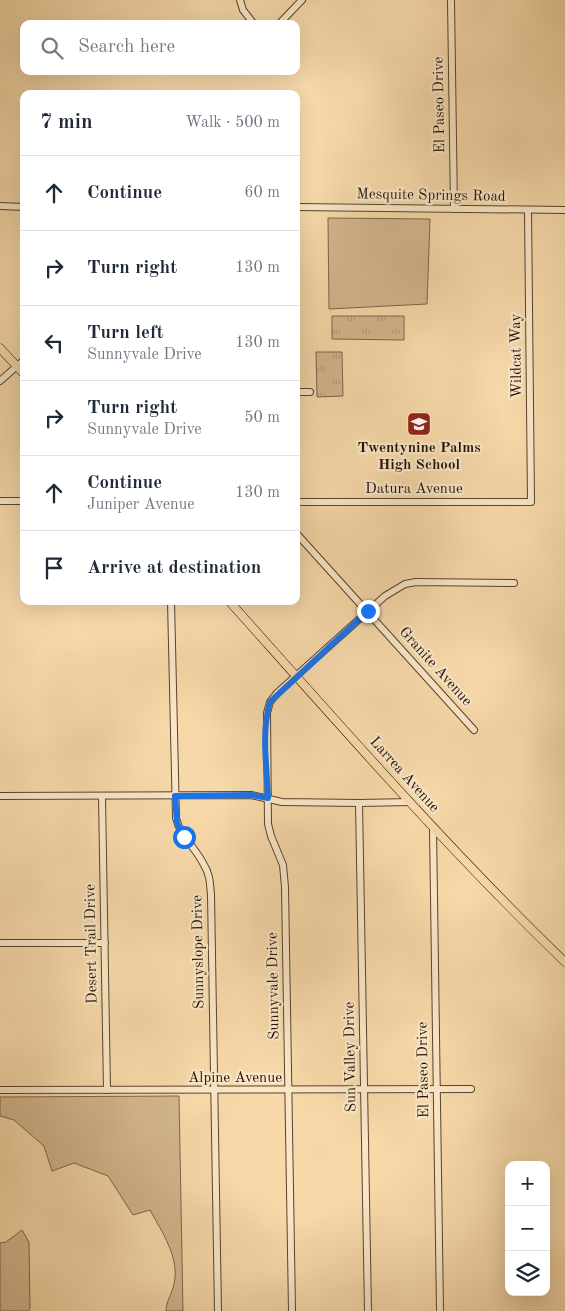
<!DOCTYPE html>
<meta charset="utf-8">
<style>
body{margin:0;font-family:"Old Standard TT",serif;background:#f6f6f7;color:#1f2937}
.controls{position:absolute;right:15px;bottom:15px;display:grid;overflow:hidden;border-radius:10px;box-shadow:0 5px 20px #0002}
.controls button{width:45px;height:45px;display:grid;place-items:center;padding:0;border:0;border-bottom:1px solid #e0e1e3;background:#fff;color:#1f2937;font:25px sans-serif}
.stop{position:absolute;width:15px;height:15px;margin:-11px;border:4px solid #1a73e8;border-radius:50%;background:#fff}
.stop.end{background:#1a73e8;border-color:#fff;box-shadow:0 1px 5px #0008}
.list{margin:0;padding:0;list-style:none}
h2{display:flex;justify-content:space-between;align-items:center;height:65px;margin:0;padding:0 20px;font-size:21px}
h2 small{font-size:16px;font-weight:400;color:#747a83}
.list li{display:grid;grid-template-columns:32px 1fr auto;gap:15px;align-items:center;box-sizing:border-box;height:75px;padding:0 20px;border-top:1px solid #e0e1e3}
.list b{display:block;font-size:19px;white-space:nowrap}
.list p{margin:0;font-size:16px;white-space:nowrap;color:#747a83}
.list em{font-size:16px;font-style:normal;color:#747a83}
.icon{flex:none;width:28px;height:28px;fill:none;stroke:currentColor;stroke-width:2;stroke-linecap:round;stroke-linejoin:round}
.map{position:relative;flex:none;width:565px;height:1311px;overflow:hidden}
.search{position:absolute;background:#fff;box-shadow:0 5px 20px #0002;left:20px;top:20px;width:280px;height:55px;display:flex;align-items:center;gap:12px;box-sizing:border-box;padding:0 18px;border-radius:10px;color:#747a83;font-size:19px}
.panel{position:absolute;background:#fff;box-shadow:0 5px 20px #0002;left:20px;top:90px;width:280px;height:515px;border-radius:10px}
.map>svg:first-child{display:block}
</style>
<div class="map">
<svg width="565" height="1311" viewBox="0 0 565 1311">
<defs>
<pattern id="park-tufts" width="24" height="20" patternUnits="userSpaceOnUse" patternTransform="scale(1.25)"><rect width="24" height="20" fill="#d2b68d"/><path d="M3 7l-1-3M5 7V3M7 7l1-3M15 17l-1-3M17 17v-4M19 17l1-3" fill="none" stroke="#b49b78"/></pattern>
</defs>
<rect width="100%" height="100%" fill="#f6d8a9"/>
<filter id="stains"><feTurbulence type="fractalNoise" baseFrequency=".004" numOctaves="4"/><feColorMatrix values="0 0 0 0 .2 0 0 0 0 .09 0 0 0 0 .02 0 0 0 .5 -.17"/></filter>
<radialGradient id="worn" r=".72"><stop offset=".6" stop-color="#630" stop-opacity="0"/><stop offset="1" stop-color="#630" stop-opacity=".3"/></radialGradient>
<g fill="#d2b68d" stroke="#7b6448">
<path d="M 328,218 L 430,219 L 427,304 L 329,309 Z"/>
<path d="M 179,1096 L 183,1311 L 166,1311 C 166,1301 172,1294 174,1284 C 180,1258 162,1232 150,1210 L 133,1215 L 108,1176 L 74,1163 L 52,1171 L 44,1146 L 14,1120 L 0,1116 L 0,1097 Z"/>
<path d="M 22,1230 L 29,1242 L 30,1308 L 29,1311 L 0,1311 L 0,1243 L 6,1242 Z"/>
</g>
<g fill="url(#park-tufts)" stroke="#7b6448">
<path d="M 332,316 L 404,316 L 404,340 L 332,339 Z"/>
<path d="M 316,352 L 342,352 L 343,396 L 317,397 Z"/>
</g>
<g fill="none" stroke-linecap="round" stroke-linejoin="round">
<defs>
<g id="minor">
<path d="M 240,0 L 243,10 L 254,24"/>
<path d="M 451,0 L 454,209"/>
<path d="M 279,24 L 302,0"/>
<path d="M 0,206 L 24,207"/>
<path d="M 296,207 L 565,210"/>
<path d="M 0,381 L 24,360"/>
<path d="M 296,392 L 310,392"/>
<path d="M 0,501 L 24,501"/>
<path d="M 296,502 L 531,502 L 528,210"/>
<path d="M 296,533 L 474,730"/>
<path d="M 171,601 L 176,818 C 180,836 196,848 204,865 C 210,874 210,884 211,895 L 218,1311"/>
<path d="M 0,796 L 251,795 L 282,802 L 359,803 L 410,802"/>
<path d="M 102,797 L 107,1090"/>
<path d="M 359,803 L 368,1311"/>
<path d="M 433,828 L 440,1311"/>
<path d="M 0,943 L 105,943"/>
<path d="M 0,1090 L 471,1089"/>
<path d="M 292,1311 L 285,887 L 283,865 L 271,836 L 268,824 L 267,713 L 270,702 L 277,693 L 385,596 L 405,584 L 416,582 L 514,583"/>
</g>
<g id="major">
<path d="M 0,348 L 24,374"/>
<path d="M 229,601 C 339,724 447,848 565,962"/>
</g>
</defs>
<use href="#minor" stroke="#58432c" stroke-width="8"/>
<use href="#major" stroke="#241102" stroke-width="9"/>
<use href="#minor" stroke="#f9e6c7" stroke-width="6"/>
<use href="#major" stroke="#f6d8a9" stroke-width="8"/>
</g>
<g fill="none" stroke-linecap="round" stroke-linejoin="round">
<path stroke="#1a73e8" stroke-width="6" d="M 184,837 L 177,823 L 175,796 L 251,795 L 268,798 C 267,767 261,732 270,702 L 368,611"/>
</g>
<defs>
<symbol id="school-square" viewBox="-11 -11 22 22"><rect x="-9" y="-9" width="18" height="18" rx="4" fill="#8f2418" stroke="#f9e6c7"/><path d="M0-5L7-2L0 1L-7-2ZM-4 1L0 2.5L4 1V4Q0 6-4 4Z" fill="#fff"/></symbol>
</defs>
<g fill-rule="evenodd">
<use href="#school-square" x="405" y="410" width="28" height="28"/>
</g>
<g text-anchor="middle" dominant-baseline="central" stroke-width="4.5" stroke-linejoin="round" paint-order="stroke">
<g font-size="15" fill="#241102" stroke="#f9e6c7">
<text transform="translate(440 105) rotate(-91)">El Paseo Drive</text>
<text transform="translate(431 196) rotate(1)">Mesquite Springs Road</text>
<text transform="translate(517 356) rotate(-91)">Wildcat Way</text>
<text x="414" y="489">Datura Avenue</text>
<text transform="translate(435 667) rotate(48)">Granite Avenue</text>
<text transform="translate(404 775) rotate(48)">Larrea Avenue</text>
<text transform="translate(92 944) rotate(-91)">Desert Trail Drive</text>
<text transform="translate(199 952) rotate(-91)">Sunnyslope Drive</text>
<text transform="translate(274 986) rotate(-91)">Sunnyvale Drive</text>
<text transform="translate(351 1057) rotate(-91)">Sun Valley Drive</text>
<text transform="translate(424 1070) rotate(-91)">El Paseo Drive</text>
<text x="235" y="1078">Alpine Avenue</text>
</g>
<g font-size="15" font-weight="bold" fill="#241102" stroke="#f9e6c7">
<text x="419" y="448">Twentynine Palms<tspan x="419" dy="17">High School</tspan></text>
</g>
</g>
<rect width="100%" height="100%" filter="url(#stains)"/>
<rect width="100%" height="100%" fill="url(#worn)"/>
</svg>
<div class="controls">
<button>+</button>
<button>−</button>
<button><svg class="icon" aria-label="layers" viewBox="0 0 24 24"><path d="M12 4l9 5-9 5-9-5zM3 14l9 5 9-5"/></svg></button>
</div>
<div class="stop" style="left:184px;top:837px"></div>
<div class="stop end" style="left:368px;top:611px"></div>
<div class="search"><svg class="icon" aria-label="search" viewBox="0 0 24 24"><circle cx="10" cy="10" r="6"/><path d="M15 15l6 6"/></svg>Search here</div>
<section class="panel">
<h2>7 min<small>Walk · 500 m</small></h2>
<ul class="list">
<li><svg class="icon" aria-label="ahead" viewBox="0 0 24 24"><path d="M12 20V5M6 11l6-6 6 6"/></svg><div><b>Continue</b></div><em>60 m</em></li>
<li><svg class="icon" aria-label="right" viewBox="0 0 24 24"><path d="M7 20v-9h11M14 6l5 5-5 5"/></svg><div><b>Turn right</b></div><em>130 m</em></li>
<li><svg class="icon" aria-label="left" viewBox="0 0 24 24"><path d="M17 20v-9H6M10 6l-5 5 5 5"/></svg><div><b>Turn left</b><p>Sunnyvale Drive</p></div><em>130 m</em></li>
<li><svg class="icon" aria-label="right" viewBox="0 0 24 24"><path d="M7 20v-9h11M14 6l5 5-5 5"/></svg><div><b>Turn right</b><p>Sunnyvale Drive</p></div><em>50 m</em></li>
<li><svg class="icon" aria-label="ahead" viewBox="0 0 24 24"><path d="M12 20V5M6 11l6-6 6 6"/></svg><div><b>Continue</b><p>Juniper Avenue</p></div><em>130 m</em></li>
<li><svg class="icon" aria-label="arrive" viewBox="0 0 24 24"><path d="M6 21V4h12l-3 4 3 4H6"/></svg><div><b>Arrive at destination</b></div></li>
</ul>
</section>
</div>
